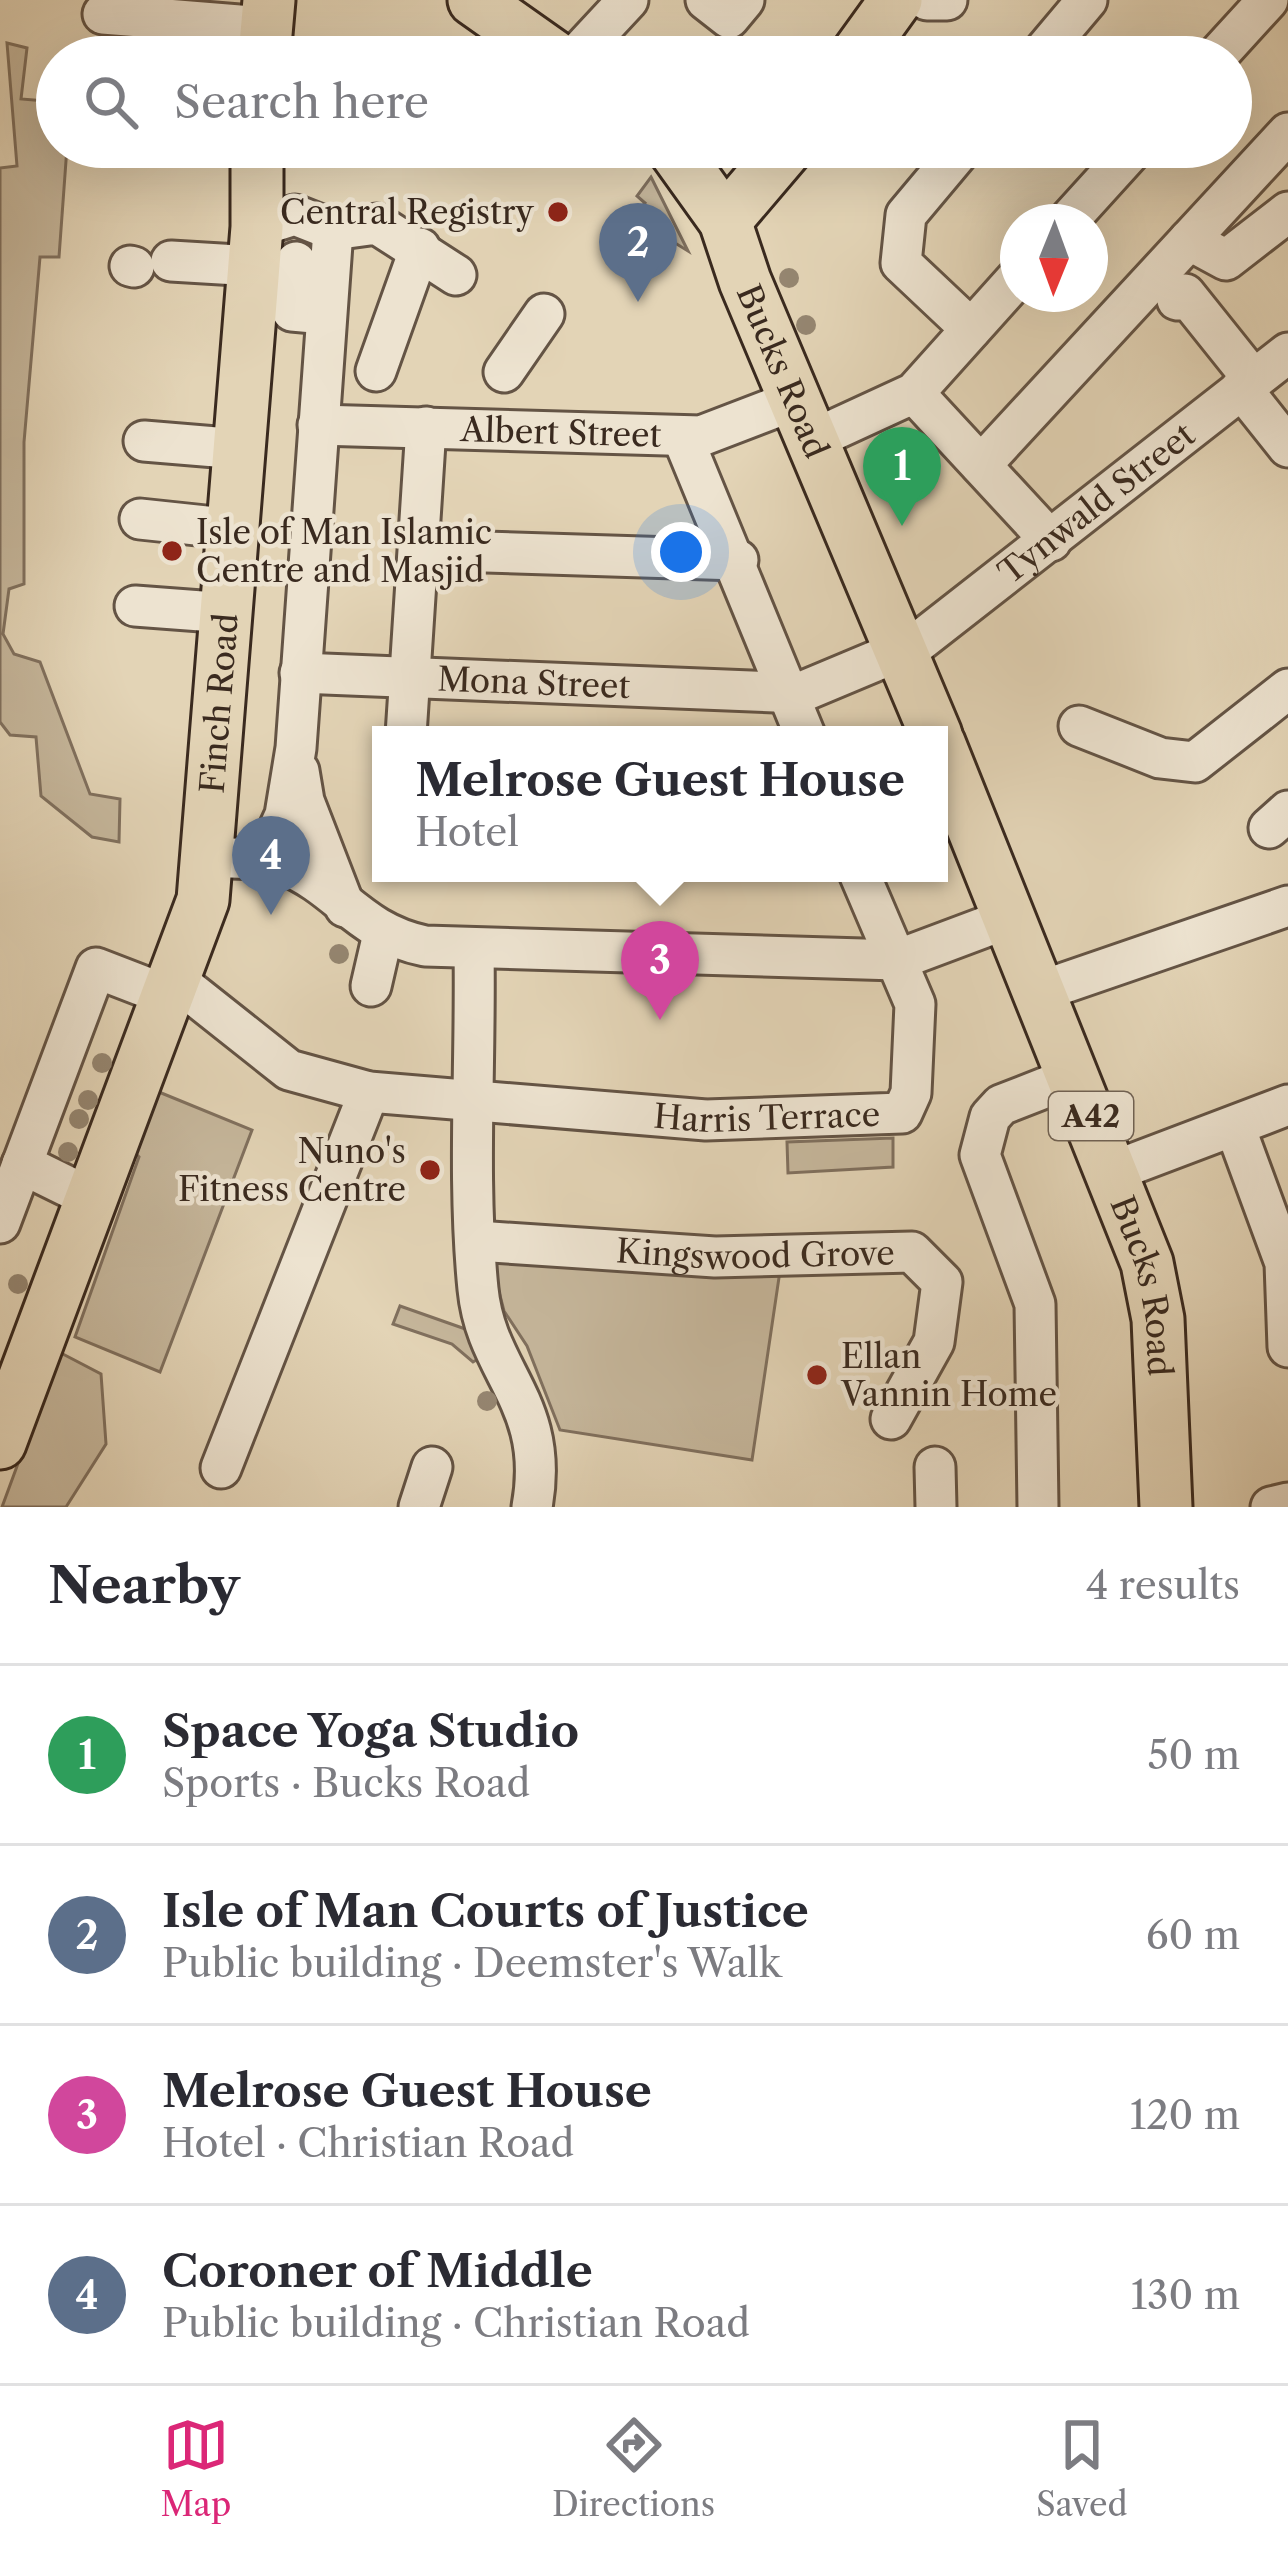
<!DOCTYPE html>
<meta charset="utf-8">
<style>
body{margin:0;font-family:"Libre Caslon Text",serif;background:#f2f2f3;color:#2b2b33}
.compass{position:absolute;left:1000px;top:204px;width:108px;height:108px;border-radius:50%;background:#fff;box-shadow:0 12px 48px #0002;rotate:181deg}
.you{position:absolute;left:681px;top:552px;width:42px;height:42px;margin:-30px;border:9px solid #fff;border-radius:50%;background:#1a73e8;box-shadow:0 0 0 18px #1a73e833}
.badge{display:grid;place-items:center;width:78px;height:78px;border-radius:50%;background:#db2777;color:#fff;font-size:39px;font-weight:700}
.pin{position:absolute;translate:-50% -99px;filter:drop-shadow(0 3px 6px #0008)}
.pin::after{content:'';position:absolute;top:63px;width:42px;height:36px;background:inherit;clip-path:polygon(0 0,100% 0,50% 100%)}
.popup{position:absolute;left:372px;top:726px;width:576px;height:156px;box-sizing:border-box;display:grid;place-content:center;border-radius:0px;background:#fff;filter:drop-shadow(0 3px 9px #0005);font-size:39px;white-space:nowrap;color:#7c7c81}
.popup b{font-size:45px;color:#2b2b33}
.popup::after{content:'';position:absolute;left:50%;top:100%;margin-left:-24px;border:24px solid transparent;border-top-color:#fff}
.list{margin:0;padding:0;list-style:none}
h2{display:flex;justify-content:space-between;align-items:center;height:156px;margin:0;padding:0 48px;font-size:51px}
h2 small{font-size:39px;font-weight:400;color:#7c7c81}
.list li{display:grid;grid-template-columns:78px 1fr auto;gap:36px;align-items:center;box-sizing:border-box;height:180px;padding:0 48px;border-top:3px solid #e1e1e2}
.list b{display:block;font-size:45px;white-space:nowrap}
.list p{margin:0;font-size:39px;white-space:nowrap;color:#7c7c81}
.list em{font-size:39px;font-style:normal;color:#7c7c81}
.icon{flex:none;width:66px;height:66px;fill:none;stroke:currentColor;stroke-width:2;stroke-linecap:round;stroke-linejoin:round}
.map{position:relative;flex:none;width:1288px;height:1507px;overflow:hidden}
.search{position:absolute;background:#fff;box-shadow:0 12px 48px #0002;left:36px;right:36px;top:36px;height:132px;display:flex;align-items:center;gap:30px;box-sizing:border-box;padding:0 42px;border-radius:66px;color:#7c7c81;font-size:45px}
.sheet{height:876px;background:#fff}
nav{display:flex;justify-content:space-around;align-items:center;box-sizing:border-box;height:168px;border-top:3px solid #e1e1e2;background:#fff;font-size:33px;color:#7c7c81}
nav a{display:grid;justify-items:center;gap:6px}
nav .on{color:#db2777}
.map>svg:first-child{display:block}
</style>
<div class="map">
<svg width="1288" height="1507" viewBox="0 0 1288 1507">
<rect width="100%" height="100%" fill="#e3d4b6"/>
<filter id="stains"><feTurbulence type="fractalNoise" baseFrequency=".00167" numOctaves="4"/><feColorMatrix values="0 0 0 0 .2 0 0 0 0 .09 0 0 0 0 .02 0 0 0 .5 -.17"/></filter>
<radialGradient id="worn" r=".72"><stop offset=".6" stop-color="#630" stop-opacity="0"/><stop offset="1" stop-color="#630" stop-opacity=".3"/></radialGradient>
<g fill="#c6b79c" stroke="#80705e" stroke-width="3">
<path d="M 7,43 L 27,48 L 21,99 L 57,102 L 57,147 L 67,147 L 59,257 L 40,257 L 24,442 L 24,584 L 9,589 L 3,634 L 14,654 L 40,662 L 90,794 L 120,799 L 119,842 L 92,837 L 41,796 L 36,737 L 10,735 L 0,722 L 0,168 L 17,166 Z"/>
<path d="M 651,177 L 688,251 L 633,217 L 645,203 L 637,196 Z"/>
<path d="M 154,1090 L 252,1130 L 160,1372 L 75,1337 L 139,1157 L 132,1150 Z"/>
<path d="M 893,1138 L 893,1167 L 788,1173 L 787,1142 Z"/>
<path d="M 489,1253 L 781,1264 L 752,1460 L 560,1430 L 527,1346 L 504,1311 Z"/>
<path d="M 400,1306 L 471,1331 L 478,1359 L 473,1362 L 452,1344 L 393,1324 Z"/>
<path d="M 59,1352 L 101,1374 L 106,1444 L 66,1507 L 2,1507 Z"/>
</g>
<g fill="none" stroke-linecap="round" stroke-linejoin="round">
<defs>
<g id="minor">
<path d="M 706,0 L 729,18 L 744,0"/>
<path d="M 927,0 L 947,0"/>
<path d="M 103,14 L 266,27"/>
<path d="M 575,57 L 628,0"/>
<path d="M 1039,57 L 1087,0"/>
<path d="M 1216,57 L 1268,0"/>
<path d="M 963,147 L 906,215 L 901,263 L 971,329"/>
<path d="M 1067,222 L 1135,147"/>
<path d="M 257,227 L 295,215 L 333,230"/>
<path d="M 333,230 L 377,224 L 456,275"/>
<path d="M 1189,240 L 1226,260 L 1288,212"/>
<path d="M 171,261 L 254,266"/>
<path d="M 296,262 L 292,311 L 325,314"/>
<path d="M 130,266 L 134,267"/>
<path d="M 1177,300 L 1185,294 L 1253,379"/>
<path d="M 376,371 L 420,248"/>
<path d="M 504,372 L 544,314"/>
<path d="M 1241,388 L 1288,447"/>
<path d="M 914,393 L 1051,541"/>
<path id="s1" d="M 318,425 L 701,436 L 795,400"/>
<path d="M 682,436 L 805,735"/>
<path d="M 812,440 L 914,393 L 1018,277"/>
<path d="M 144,441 L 240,449"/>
<path d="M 981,465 L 1288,133"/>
<path d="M 140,519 L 234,529"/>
<path d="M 420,550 L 738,560"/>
<path d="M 135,606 L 228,613"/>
<path id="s2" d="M 300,673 L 799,693 L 916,644 L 1288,353"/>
<path d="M 1079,726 L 1160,758 L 1195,762 L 1288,689"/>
<path d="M 406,735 L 426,427"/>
<path d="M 299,771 L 304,801 L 345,907"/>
<path d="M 1269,828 L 1288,811"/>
<path d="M 208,857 C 234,859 260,856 285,865 C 340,887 358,932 425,946 L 897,960 L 1009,918"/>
<path d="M 265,859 L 285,815 L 296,748 L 333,230"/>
<path d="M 474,950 C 476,1061 467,1180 478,1289 C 486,1374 551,1402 532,1507"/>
<path id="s3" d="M 173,978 L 289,1070 L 369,1092 L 706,1120 L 902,1113 L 911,1093 L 915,1004 L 859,873"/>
<path d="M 371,986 L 383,934"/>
<path d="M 1041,991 L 1288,906"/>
<path d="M 1235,1127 L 1285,1263 L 1288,1347"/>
<path d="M 22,1164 L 91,1198"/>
<path d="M 1114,1171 L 1288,1105"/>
<path d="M 0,1223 L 96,968 L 166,995"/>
<path id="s4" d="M 477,1241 L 715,1257 L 912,1252 L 942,1282 L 934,1342 L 891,1419"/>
<path d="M 935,1467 L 936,1507"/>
<path d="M 221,1468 L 369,1092"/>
<path d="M 419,1507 L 432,1467"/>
<path d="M 1038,1507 L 1035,1304 L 980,1155 L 990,1117 L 1001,1105 L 1075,1076"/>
<path d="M 1271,1507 L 1288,1503"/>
</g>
<g id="major">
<path d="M 474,0 L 555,57"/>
<path d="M 264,57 L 269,0"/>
<path d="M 855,57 L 896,0"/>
<path id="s5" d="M 672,147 L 725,221 L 745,281 L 936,735"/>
<path d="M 725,221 L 788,147"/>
<path id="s6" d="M 939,743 L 1147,1263 L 1158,1319 L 1166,1507"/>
<path id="s7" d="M 0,1443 L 203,900 L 257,227 L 257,147"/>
</g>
</defs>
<use href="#minor" stroke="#645445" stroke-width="45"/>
<use href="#major" stroke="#3a2a1f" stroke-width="57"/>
<use href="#minor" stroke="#ede3d0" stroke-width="39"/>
<use href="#major" stroke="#e3d4b6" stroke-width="51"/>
</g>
<g fill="#958671">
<circle cx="789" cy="278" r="10"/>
<circle cx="806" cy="325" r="10"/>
<circle cx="339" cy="954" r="10"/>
<circle cx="102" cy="1063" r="10"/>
<circle cx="88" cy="1100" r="10"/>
<circle cx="79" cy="1119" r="10"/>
<circle cx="68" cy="1152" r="10"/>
<circle cx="18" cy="1284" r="10"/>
<circle cx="487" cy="1401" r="10"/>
</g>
<g fill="#8f2418" stroke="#ede3d0" stroke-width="4.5">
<circle cx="558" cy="212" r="12"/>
<circle cx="172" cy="551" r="12"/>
<circle cx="430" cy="1170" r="12"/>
<circle cx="817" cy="1375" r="12"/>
</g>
<g text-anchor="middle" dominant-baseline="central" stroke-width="9" stroke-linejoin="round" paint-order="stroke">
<rect fill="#ede3d0" stroke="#706254" stroke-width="3" x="1049" y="1092" width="84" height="48" rx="9"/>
<g font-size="30" font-weight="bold" fill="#3a2a1f">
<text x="1091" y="1116">A42</text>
</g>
<g font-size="33" fill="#3a2a1f" stroke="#ede3d0" text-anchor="end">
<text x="534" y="212">Central Registry</text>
<text x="196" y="532" text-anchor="start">Isle of Man Islamic<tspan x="196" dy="38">Centre and Masjid</tspan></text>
<text x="406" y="1151">Nuno's<tspan x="406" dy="38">Fitness Centre</tspan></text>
<text x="841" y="1356" text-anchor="start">Ellan<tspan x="841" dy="38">Vannin Home</tspan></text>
</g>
<g font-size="33" fill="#3a2a1f" stroke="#ede3d0">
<text stroke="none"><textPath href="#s5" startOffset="252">Bucks Road</textPath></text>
<text stroke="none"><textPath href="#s1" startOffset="243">Albert Street</textPath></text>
<text stroke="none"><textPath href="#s2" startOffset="855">Tynwald Street</textPath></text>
<text stroke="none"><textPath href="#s2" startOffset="234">Mona Street</textPath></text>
<text stroke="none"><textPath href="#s7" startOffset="777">Finch Road</textPath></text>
<text stroke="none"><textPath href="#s3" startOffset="630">Harris Terrace</textPath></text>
<text stroke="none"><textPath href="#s4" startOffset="279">Kingswood Grove</textPath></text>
<text stroke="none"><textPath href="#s6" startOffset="582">Bucks Road</textPath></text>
</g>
</g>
<rect width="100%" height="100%" filter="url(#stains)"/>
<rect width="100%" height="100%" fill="url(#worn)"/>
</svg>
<svg class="compass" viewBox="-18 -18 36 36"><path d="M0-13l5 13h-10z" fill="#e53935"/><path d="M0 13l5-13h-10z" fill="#7c7c81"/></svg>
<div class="you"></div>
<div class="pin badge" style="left:902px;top:526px;background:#2e9e5b">1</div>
<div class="pin badge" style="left:638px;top:302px;background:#5c6f8a">2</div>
<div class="pin badge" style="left:660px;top:1020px;background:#d1479c">3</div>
<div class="popup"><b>Melrose Guest House</b>Hotel</div>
<div class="pin badge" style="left:271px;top:915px;background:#5c6f8a">4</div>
<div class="search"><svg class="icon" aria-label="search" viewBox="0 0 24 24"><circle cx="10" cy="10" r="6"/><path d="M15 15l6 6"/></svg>Search here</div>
</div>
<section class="sheet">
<h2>Nearby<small>4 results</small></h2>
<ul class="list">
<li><span class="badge" style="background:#2e9e5b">1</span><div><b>Space Yoga Studio</b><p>Sports · Bucks Road</p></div><em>50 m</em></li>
<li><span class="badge" style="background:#5c6f8a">2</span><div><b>Isle of Man Courts of Justice</b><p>Public building · Deemster's Walk</p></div><em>60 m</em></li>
<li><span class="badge" style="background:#d1479c">3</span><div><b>Melrose Guest House</b><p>Hotel · Christian Road</p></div><em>120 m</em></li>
<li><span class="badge" style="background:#5c6f8a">4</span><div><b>Coroner of Middle</b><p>Public building · Christian Road</p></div><em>130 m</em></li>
</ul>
</section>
<nav>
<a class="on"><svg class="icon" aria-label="map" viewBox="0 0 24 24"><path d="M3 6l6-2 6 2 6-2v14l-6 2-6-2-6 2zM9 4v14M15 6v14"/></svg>Map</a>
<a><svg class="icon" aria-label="directions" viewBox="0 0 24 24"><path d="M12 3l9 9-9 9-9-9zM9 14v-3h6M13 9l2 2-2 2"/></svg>Directions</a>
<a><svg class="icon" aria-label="saved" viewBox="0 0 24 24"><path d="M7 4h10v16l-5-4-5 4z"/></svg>Saved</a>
</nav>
